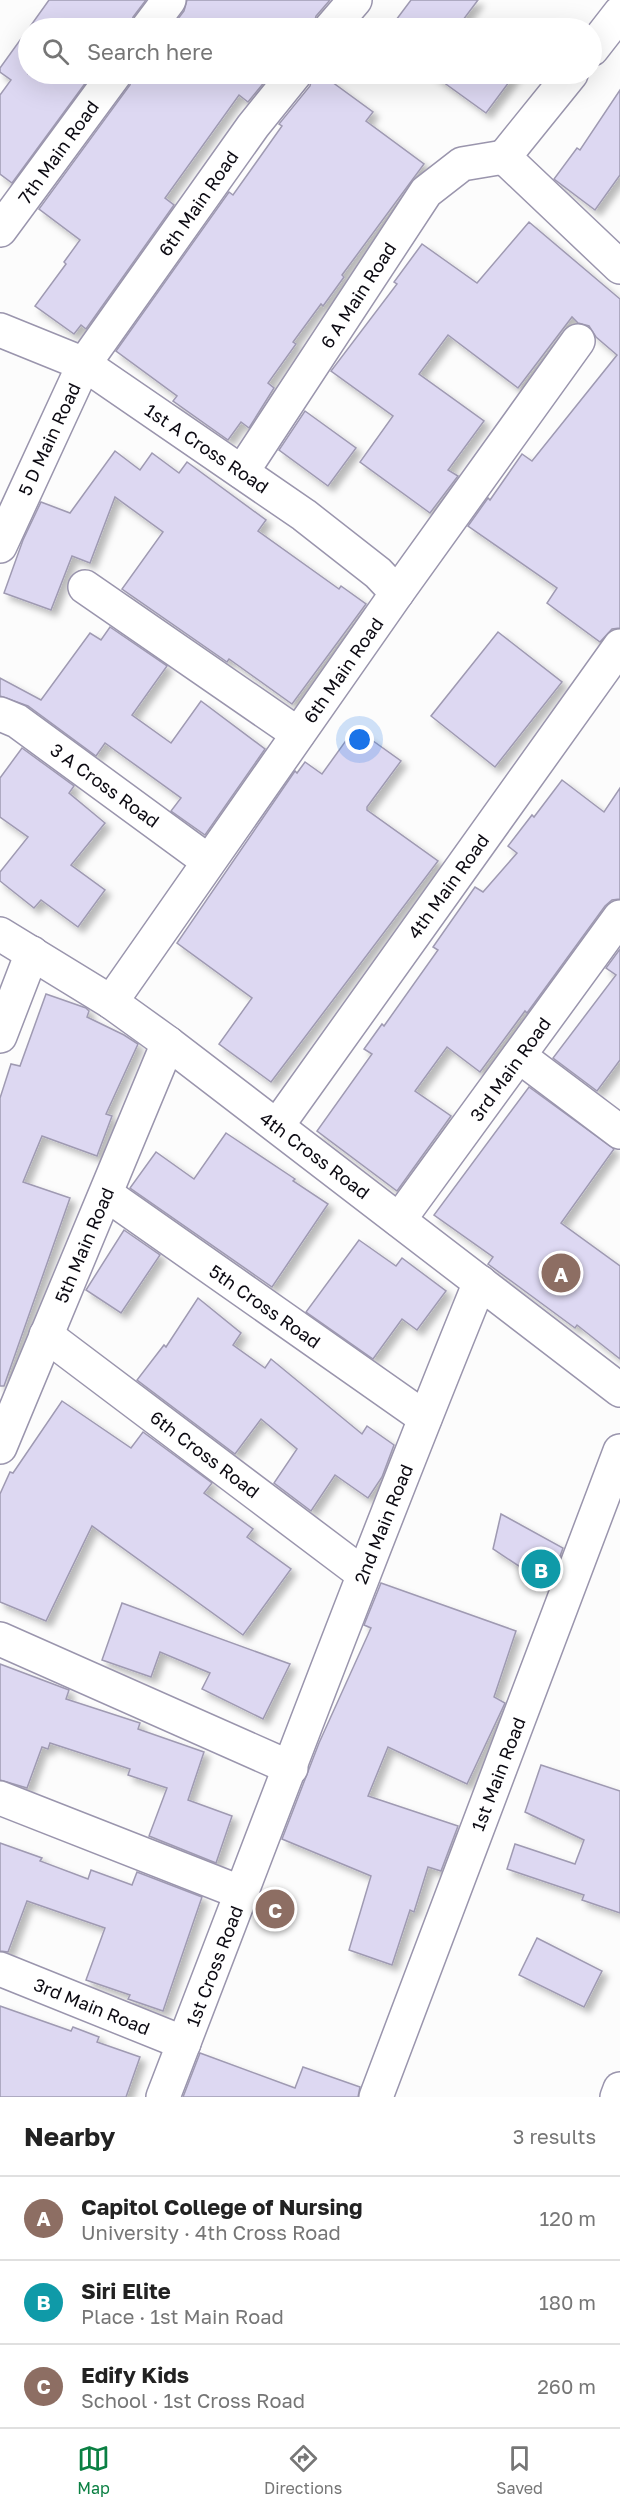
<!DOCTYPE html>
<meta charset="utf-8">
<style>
body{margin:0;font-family:"Golos Text",sans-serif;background:#f6f6f6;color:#222}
.you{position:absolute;left:360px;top:740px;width:21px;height:21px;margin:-15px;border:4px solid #fff;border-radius:50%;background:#1a73e8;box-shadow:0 0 0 9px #1a73e833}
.badge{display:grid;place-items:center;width:39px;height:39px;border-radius:50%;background:#0b8043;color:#fff;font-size:20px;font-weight:700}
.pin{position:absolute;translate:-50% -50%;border:3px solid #fff;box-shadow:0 2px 6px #0006}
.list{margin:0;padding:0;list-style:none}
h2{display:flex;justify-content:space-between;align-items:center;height:78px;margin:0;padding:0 24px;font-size:26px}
h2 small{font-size:20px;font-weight:400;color:#767676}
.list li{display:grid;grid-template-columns:39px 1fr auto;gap:18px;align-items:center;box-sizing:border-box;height:84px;padding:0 24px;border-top:2px solid #e0e0e0}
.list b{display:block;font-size:22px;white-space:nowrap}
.list p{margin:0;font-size:20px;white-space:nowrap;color:#767676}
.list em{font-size:20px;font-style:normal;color:#767676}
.icon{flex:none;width:33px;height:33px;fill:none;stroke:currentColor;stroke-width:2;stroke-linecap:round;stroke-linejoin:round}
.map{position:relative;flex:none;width:620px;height:2097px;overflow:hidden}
.search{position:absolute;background:#fff;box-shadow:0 6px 24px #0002;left:18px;right:18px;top:18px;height:66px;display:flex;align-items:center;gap:15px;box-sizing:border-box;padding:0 21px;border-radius:33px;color:#767676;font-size:22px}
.sheet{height:330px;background:#fff}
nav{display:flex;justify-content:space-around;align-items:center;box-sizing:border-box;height:84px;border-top:2px solid #e0e0e0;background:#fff;font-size:16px;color:#767676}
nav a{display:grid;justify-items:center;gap:3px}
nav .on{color:#0b8043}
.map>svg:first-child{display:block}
</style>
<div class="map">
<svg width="620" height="2097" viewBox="0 0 620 2097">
<defs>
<filter id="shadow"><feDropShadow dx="5.5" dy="5.5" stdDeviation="3" flood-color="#0004"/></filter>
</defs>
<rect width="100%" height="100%" fill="#fcfcfc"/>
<g fill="#ddd8f2" stroke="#9f9ab2" stroke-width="1.5" filter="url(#shadow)">
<path d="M 49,0 L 146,0 L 133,17 L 130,28 L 29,28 Z"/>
<path d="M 187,0 L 330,0 L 316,16 L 313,28 L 171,28 L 184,11 Z"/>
<path d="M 411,0 L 478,0 L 457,28 L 390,28 Z"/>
<path d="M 28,29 L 28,74 L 92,74 L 12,183 L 0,174 L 0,95 L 11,80 L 0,72 L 0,68 Z"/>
<path d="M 133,74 L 271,74 L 248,102 L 239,95 L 165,198 L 174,205 L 86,329 L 81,325 L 74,334 L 35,306 L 66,264 L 64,262 L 80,240 L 39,209 L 130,85 Z"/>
<path d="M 313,74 L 321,74 L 373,112 L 366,121 L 424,164 L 342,275 L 344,277 L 323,306 L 321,304 L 293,342 L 296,344 L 268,383 L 274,388 L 249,428 L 241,422 L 228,440 L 173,401 L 177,396 L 116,351 L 229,192 L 233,195 L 260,157 L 282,126 L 279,124 L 310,86 Z"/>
<path d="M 432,74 L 515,74 L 486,113 Z"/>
<path d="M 620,90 L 620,175 L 595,210 L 554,179 L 577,148 L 580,150 Z"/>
<path d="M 529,222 L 620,299 L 620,628 L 612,629 L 600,642 L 547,603 L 557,588 L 468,526 L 488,498 L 490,500 L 522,454 L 532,461 L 617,355 L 596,337 L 589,326 L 578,323 L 572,317 L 518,388 L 448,335 L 419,374 L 484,421 L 448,470 L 458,476 L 430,513 L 360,462 L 393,416 L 331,371 L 397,284 L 394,282 L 422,244 L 477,283 Z"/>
<path d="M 305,411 L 356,448 L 328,486 L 279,450 Z"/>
<path d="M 115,451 L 140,470 L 152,453 L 179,473 L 187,462 L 266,520 L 258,531 L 339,589 L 341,586 L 366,604 L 292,704 L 229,659 L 227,662 L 122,589 L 163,532 L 115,497 L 90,563 L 72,556 L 51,610 L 4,593 L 23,540 L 41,502 L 70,513 Z"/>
<path d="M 110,627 L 167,666 L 132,715 L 171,743 L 201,701 L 265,749 L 205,835 L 171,811 L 181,798 L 105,743 L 96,756 L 28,706 L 0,696 L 0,678 L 41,700 L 90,633 L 101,640 Z"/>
<path d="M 498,632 L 562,682 L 495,767 L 431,716 Z"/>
<path d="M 355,728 L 401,761 L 367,807 L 367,810 L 438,861 L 271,1082 L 219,1044 L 252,998 L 177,943 L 295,771 L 297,773 L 305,762 L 322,774 Z"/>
<path d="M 22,748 L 74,786 L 69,793 L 105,823 L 71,865 L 105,890 L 78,927 L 41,900 L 34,908 L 0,881 L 0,872 L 28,837 L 0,817 L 0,778 Z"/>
<path d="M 562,780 L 604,812 L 620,788 L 620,899 L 612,900 L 605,906 L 527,1013 L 525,1011 L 480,1072 L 447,1047 L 415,1091 L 451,1116 L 397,1191 L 317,1131 L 372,1054 L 364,1049 L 382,1024 L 384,1026 L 438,950 L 433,947 L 475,887 L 483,892 L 517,853 L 508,846 L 532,815 L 534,817 Z"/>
<path d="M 620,949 L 620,1060 L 597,1091 L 553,1058 L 616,975 L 606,968 Z"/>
<path d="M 46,994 L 86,1008 L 89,1011 L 87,1017 L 124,1035 L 138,1044 L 106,1114 L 112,1116 L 97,1156 L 42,1136 L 23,1182 L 70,1198 L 4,1386 L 0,1386 L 0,1098 L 11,1064 L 20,1066 Z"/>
<path d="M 529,1087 L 614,1149 L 561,1223 L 620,1266 L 620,1359 L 577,1325 L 575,1328 L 488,1264 L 493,1257 L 434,1215 Z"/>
<path d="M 226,1133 L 295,1179 L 293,1181 L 328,1204 L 272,1287 L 130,1188 L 156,1152 L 194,1179 Z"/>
<path d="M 124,1230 L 160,1255 L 121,1313 L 86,1290 Z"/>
<path d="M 359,1240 L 396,1266 L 402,1258 L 446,1291 L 417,1330 L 402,1319 L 373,1359 L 306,1312 Z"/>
<path d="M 198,1298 L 241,1333 L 233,1345 L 265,1368 L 271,1359 L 362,1434 L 367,1426 L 394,1445 L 382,1477 L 368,1498 L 335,1475 L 311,1511 L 274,1483 L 297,1449 L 261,1419 L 235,1454 L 137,1380 L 164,1345 L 166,1347 Z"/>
<path d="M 62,1401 L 131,1448 L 143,1432 L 212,1483 L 204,1493 L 253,1529 L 247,1537 L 291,1569 L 243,1635 L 92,1526 L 46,1621 L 0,1602 L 0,1494 L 10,1472 L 13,1473 Z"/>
<path d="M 501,1514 L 563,1548 L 549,1586 L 493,1549 Z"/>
<path d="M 381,1583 L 516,1631 L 494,1697 L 505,1703 L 467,1784 L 388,1747 L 368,1796 L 458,1826 L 441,1871 L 428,1867 L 414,1912 L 410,1910 L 392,1965 L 349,1950 L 371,1876 L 282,1839 L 319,1743 L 371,1628 L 364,1625 Z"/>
<path d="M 122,1603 L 290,1664 L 263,1719 L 202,1689 L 210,1673 L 160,1652 L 151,1677 L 102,1660 Z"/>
<path d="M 0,1664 L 69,1690 L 66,1699 L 140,1723 L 138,1729 L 204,1752 L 188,1800 L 232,1816 L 216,1863 L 149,1836 L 167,1788 L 128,1775 L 130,1769 L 50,1743 L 48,1749 L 42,1747 L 27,1788 L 0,1780 Z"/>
<path d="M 541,1765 L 620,1791 L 620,1913 L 582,1900 L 584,1895 L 507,1869 L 515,1844 L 575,1864 L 584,1840 L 525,1812 Z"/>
<path d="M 0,1843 L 42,1858 L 40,1861 L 88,1879 L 91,1870 L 132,1885 L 137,1872 L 202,1897 L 163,2011 L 128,1999 L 130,1995 L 86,1980 L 105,1928 L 27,1901 L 8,1952 L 0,1951 Z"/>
<path d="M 537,1938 L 602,1971 L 584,2007 L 519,1975 Z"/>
<path d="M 0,2006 L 71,2031 L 73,2027 L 99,2037 L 97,2042 L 140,2057 L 126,2097 L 0,2097 Z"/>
<path d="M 200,2053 L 295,2088 L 303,2067 L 360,2087 L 358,2097 L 183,2097 Z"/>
</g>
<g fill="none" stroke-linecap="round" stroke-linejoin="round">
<defs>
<g id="minor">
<path d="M 148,28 L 169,0"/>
<path d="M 331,28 L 355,0"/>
<path d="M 592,49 L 620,13"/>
<path d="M 504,157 L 620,267"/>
<path d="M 504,157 L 571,74"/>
<path d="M 0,230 L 115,74"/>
<path d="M 0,330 L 84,364 L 304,515 L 378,573 L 397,593"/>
<path d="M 242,472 L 426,192 L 462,164 L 504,157"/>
<path d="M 0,546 L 84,364 L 253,126 L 295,74"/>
<path d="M 85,587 L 298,734"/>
<path d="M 0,714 L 17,721 L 208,861"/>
<path d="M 0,934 L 111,1002 L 168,1043 L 620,1390"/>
<path d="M 111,1002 L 397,593 L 578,341"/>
<path d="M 0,1036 L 32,953"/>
<path d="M 519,1056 L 620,1132"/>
<path d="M 277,1126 L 620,646"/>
<path d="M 106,1194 L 425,1418"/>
<path d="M 399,1220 L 620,917"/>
<path d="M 46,1335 L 363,1574"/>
<path d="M 0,1447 L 168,1043"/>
<path d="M 0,1639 L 291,1768"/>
<path d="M 0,1798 L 242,1893"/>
<path d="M 0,1969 L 184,2043"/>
<path d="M 163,2097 C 268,1825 370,1552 480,1282"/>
<path d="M 376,2097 L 620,1451"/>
</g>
<path id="major" d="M 617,2097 L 620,2089"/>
</defs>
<use href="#minor" stroke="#9a95ad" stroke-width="36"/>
<use href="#major" stroke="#9a95ad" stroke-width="36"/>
<use href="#minor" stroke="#fff" stroke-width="33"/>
<use href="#major" stroke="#fff" stroke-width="33"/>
</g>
<g text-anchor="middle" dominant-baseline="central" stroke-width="6" stroke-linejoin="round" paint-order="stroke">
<g font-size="18" fill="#0c0a12" stroke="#fff">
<text transform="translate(58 152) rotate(-54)">7th Main Road</text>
<text transform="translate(198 203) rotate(-55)">6th Main Road</text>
<text transform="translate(358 295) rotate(-57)">6 A Main Road</text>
<text transform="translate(49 439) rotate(-65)">5 D Main Road</text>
<text transform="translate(207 448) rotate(34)">1st A Cross Road</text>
<text transform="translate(343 670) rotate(-55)">6th Main Road</text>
<text transform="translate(105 785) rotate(36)">3 A Cross Road</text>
<text transform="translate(448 886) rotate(-54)">4th Main Road</text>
<text transform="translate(510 1069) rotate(-54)">3rd Main Road</text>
<text transform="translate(315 1155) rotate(37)">4th Cross Road</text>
<text transform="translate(84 1245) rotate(-67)">5th Main Road</text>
<text transform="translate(265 1306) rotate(35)">5th Cross Road</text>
<text transform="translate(205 1454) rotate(37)">6th Cross Road</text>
<text transform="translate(383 1524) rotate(-68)">2nd Main Road</text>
<text transform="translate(498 1774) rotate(-69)">1st Main Road</text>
<text transform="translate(214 1966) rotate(-69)">1st Cross Road</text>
<text transform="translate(92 2006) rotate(22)">3rd Main Road</text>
</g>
</g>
</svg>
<div class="you"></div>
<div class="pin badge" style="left:561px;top:1273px;background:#8d6e63">A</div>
<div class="pin badge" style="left:541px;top:1569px;background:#0f9aa8">B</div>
<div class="pin badge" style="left:275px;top:1909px;background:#8d6e63">C</div>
<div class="search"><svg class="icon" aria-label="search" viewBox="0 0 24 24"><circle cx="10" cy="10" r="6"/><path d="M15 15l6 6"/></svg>Search here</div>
</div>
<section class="sheet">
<h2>Nearby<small>3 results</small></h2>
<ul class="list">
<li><span class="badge" style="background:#8d6e63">A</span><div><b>Capitol College of Nursing</b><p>University · 4th Cross Road</p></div><em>120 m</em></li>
<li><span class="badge" style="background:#0f9aa8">B</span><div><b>Siri Elite</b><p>Place · 1st Main Road</p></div><em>180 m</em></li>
<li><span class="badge" style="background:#8d6e63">C</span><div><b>Edify Kids</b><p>School · 1st Cross Road</p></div><em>260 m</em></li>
</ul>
</section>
<nav>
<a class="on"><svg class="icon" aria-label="map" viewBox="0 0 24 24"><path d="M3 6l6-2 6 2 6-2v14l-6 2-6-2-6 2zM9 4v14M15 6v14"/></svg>Map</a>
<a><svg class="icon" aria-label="directions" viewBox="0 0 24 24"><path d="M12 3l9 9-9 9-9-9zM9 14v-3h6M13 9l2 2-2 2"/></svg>Directions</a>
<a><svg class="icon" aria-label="saved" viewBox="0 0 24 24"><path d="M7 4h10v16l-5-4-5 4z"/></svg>Saved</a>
</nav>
